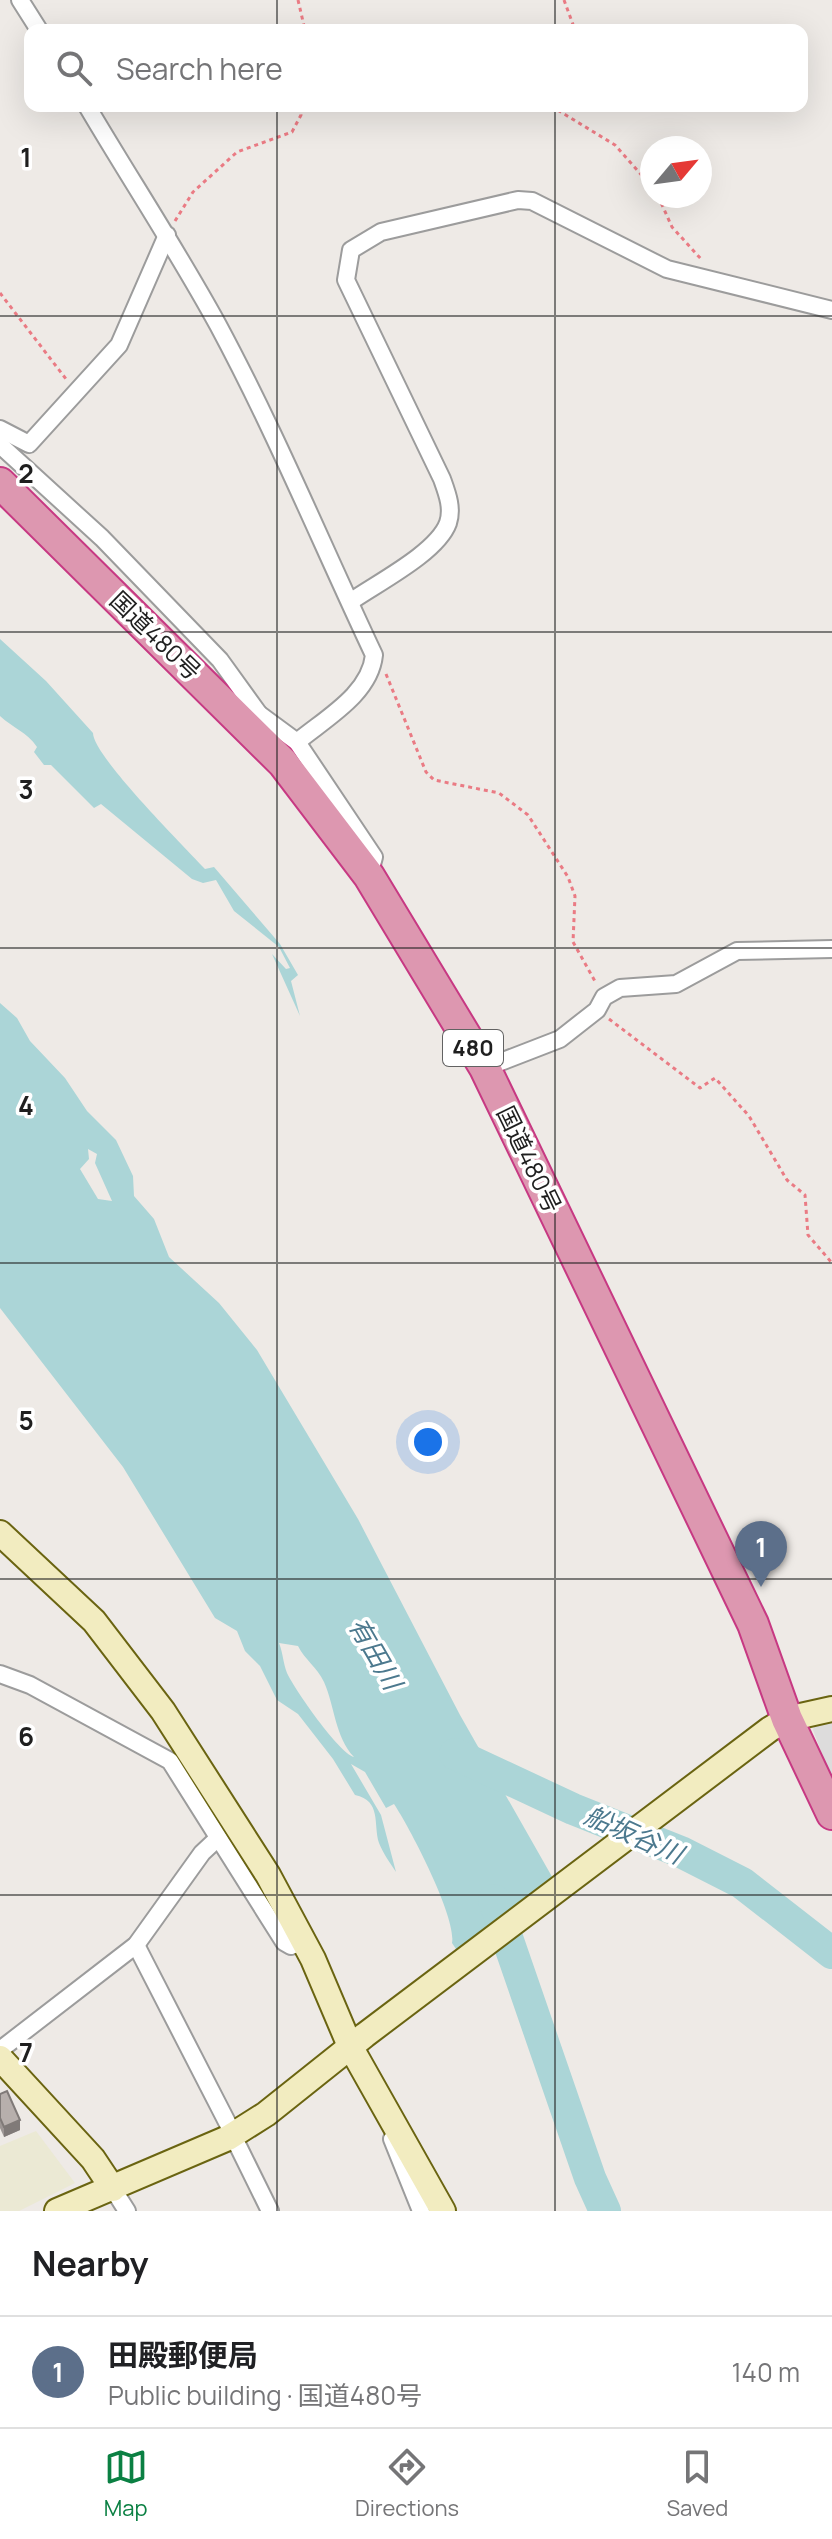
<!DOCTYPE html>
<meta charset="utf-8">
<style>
body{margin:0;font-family:Manrope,"Noto Sans JP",sans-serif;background:#f6f6f6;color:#202124}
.compass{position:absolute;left:640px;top:136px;width:72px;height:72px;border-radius:50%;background:#fff;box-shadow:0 8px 32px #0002;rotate:61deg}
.you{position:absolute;left:428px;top:1442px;width:28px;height:28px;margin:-20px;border:6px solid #fff;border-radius:50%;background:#1a73e8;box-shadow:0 0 0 12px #1a73e833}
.badge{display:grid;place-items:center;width:52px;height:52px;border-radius:50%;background:#0b8043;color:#fff;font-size:26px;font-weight:700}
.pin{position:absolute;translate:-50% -66px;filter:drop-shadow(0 2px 4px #0008)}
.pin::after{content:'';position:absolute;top:42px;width:28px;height:24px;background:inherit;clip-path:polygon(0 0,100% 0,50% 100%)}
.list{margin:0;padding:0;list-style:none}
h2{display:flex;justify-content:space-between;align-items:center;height:104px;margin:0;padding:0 32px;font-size:34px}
h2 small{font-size:26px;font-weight:400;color:#757577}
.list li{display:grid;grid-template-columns:52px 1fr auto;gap:24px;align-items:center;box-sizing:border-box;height:112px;padding:0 32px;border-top:2px solid #e0e0e0}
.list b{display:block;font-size:30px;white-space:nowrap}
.list p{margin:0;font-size:26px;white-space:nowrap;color:#757577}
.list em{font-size:26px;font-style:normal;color:#757577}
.icon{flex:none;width:44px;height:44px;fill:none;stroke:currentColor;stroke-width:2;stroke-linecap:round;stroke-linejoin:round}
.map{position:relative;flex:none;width:832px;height:2211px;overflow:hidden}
.search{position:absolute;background:#fff;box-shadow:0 8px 32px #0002;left:24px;right:24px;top:24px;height:88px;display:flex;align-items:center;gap:20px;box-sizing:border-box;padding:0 28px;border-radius:16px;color:#757577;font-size:30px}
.sheet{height:216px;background:#fff}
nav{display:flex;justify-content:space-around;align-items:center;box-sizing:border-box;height:112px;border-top:2px solid #e0e0e0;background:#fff;font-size:22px;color:#757577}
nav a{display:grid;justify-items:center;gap:4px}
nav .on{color:#0b8043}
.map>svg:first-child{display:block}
</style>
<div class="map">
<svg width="832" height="2211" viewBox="0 0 832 2211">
<rect width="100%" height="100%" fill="#eeeae6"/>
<path fill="#dddcdc" d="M 832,1717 L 832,1780 L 813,1730 L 815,1723 Z"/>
<path fill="#ebe9d4" d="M 36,2131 L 75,2183 L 19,2211 L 0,2211 L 0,2146 Z"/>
<g fill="#abd5d7" fill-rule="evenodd">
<path d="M 0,639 L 46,681 L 93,733 C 93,756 185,847 205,869 L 214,867 L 280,944 L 298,975 L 291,981 L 300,1016 L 272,954 L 286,969 L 290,968 L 279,947 L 234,911 L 216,880 L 203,883 L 192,879 L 101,804 L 94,808 L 51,765 L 44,765 L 34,752 L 37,747 C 27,732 13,728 0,716 Z"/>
<path d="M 0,1003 L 17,1018 L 30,1041 L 65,1078 L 87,1111 L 116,1140 L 133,1176 L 134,1196 L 154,1219 L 169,1257 L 219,1303 L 257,1350 L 358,1519 L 460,1715 L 559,1889 L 464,1961 L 452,1943 C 457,1918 410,1828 394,1804 L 386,1808 L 365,1772 L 351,1764 L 381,1815 L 396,1872 C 390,1863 383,1853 379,1843 C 373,1824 382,1801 355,1795 L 333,1759 L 298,1714 L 277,1700 L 260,1666 L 245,1651 L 237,1631 L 215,1618 L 123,1467 L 0,1308 ZM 88,1149 L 97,1154 L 95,1163 L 112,1201 L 98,1199 L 80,1169 L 89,1159 ZM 279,1643 L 298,1646 C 305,1660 317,1667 324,1682 C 335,1707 335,1737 354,1757 C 339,1753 295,1690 287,1673 C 283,1663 283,1653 279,1643 Z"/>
</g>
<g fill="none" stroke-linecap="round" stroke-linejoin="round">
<g stroke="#abd5d7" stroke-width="32">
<path d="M 455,1754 L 573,1809 L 681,1852 L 742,1883 L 832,1953"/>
<path d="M 494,1900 L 590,2178 L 605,2211"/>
</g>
<defs>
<g id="street">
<path d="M 20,0 L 39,30"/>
<path d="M 87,106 C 130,179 177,250 218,325 C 276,433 322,545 374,655 C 370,694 326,718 297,742 L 259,714 L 241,720"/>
<path d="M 0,429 L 29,444 L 119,345 L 167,235"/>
<path d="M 0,445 L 102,538 L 220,660 L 259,714"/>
<path d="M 350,602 C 377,583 437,553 448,523 C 453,508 447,493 442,479 L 346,280 L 351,250 L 381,232 L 518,200 L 532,201 L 667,269 L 832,310"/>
<path d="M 297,742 L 374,857 L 369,876"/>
<path d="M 485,1068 L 560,1039 L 597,1010 L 604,997 L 620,988 L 676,984 L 737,951 L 832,949"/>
<path d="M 0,1674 L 30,1685 L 170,1761 L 284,1942 L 291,1946 L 303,1941"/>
<path d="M 136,1945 L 228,2124"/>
<path d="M 0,2050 L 136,1945 L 202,1853 L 218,1838"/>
<path d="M 392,2139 L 421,2211"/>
<path d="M 238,2146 L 270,2211"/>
<path d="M 113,2189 L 127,2211"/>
</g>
<g id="secondary">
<path d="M 0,1533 L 94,1621 L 163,1711 L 268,1875 L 313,1959 L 350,2046 L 443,2211"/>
<path d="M 0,2058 L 93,2159 L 113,2189"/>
<path d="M 57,2211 L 228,2138 L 266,2114 L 365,2035 L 770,1729 L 787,1719 L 832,1709"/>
</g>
<path id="highway" d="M 0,483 L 283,763 L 369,876 L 485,1068 L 753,1624 L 787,1719 L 832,1814"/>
</defs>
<use href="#street" stroke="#9c9c9c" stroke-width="20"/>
<use href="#secondary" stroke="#6a6411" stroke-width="28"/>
<use href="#highway" stroke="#c73983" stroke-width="34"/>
<g stroke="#ea7b84" stroke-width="3" stroke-dasharray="4 4" stroke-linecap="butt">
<path d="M 298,0 L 305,30"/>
<path d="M 564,0 L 575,30"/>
<path d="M 551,106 L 615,145 L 652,187"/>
<path d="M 658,196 L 672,227 L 701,259"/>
<path d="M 175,221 L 193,192 L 237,152 L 292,132 L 301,115 L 300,106"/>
<path d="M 0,293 L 66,379"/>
<path d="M 386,674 L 426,772 L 434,780 L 499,793 L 528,815 L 568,877 L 575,896 L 573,942 L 596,983"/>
<path d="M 609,1019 L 700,1088 L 715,1078 L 749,1116 L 787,1180 L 805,1195 L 808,1235 L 832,1263"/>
</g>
<use href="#street" stroke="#fff" stroke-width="16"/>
<use href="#secondary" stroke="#f2ecc0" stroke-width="24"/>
<use href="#highway" stroke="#dd97b0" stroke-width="30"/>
</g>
<path fill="#9d9694" d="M 0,2094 L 20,2130 L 4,2137 L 0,2128 Z"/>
<path fill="#807a78" d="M 20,2120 L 20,2130 L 4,2137 L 4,2127 Z"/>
<path fill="#b7afac" stroke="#807a78" stroke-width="2" d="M 7,2091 L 20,2120 L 4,2127 L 0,2118 L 0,2094 Z"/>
<path fill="none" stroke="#1f1f1f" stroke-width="2" stroke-opacity="0.55" d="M 277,0 L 277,30M 555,0 L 555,30M 277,106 L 277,2211M 555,106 L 555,2211M 0,316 L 832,316M 0,632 L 832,632M 0,948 L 832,948M 0,1263 L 832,1263M 0,1579 L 832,1579M 0,1895 L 832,1895"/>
<g text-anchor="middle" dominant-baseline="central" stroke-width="7" stroke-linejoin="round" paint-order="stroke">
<rect fill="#fff" stroke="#626262" stroke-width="2" x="443" y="1030" width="60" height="36" rx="6"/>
<g font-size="22" font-weight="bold" fill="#1f1f1f">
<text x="473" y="1048">480</text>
</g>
<g font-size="24" fill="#1f1f1f" stroke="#fff">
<text transform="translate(156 635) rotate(44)">国道480号</text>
<text transform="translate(530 1159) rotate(64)">国道480号</text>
</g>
<g font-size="26" font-style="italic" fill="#4c798e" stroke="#fff">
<text transform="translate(376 1653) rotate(60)">有田川</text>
<text transform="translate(634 1834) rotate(24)">船坂谷川</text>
</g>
</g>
<g font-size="26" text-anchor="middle" font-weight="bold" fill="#1f1f1f" stroke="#fff" stroke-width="7" stroke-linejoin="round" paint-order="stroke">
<text x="26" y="167">1</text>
<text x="26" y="483">2</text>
<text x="26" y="799">3</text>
<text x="26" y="1115">4</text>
<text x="26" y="1430">5</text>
<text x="26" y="1746">6</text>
<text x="26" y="2062">7</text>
</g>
</svg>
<svg class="compass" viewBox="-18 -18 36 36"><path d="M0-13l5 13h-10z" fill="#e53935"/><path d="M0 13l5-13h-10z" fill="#757577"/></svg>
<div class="you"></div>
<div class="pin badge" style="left:761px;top:1587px;background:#5c6f8a">1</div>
<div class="search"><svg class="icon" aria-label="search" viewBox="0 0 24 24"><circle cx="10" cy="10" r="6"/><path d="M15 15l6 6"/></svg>Search here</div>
</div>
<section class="sheet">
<h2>Nearby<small></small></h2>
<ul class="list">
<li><span class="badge" style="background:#5c6f8a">1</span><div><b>田殿郵便局</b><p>Public building · 国道480号</p></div><em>140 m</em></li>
</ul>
</section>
<nav>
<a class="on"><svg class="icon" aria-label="map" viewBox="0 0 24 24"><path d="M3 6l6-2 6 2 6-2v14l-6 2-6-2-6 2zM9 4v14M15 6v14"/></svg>Map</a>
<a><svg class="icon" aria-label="directions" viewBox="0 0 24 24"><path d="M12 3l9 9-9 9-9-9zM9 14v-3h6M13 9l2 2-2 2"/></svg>Directions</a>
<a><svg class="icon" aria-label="saved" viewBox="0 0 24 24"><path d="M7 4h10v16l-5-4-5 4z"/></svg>Saved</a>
</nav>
